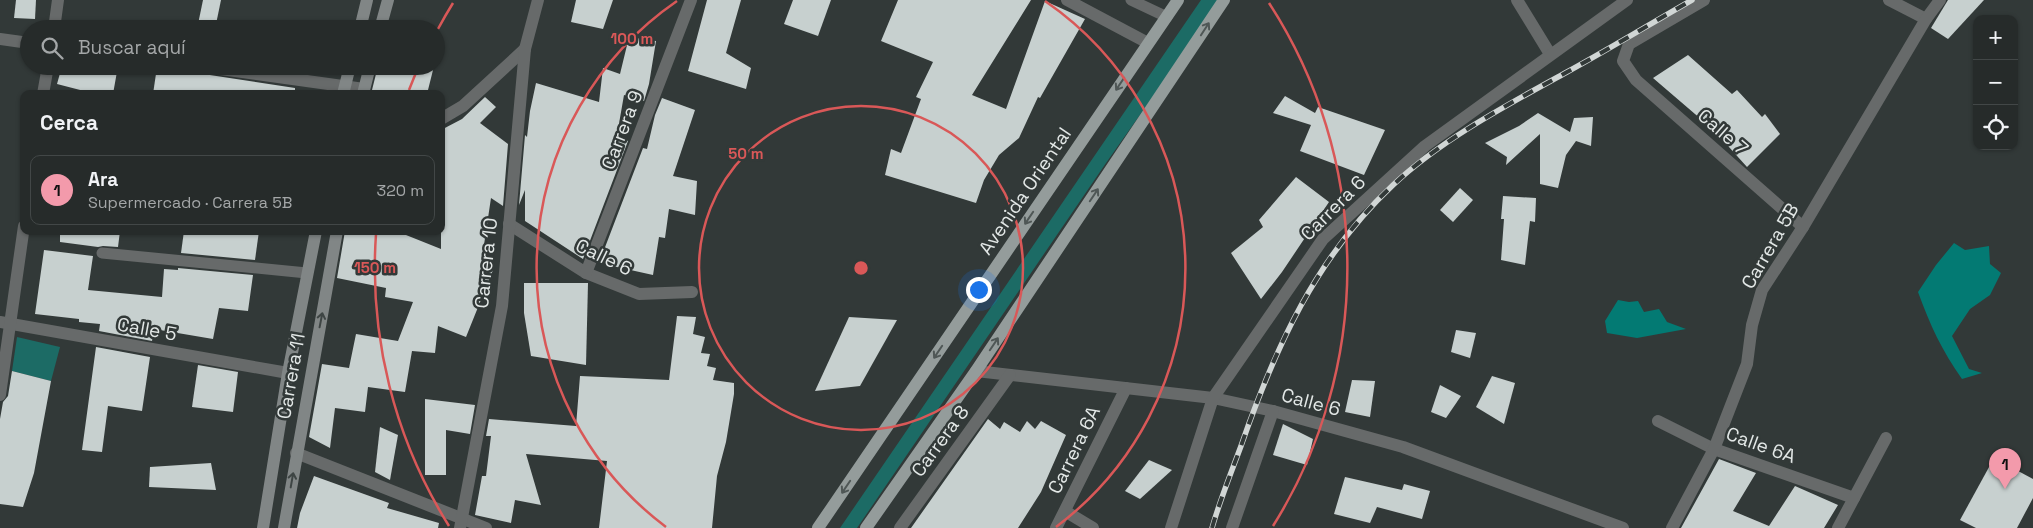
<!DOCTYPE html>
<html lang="es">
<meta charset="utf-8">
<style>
body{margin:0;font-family:"Space Grotesk",sans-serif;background:#2e3332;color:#f1f3f6}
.controls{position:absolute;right:15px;top:15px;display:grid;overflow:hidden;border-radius:10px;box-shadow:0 1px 4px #0004}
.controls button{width:45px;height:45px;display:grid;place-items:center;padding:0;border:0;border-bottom:1px solid #424747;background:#262b2a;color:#f1f3f6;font:25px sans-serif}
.you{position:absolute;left:978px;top:289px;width:18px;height:18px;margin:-12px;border:4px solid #fff;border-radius:50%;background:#1a73e8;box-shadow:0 0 0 8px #1a73e833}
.badge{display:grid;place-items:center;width:32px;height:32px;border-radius:50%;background:#f39aab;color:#111;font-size:16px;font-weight:700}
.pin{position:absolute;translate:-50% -41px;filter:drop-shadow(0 1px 2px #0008)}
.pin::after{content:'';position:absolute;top:26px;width:18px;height:15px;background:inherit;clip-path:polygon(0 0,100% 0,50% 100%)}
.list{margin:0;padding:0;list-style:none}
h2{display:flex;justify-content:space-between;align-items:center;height:65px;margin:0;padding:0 20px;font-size:21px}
h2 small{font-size:16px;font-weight:400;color:#a4a7a8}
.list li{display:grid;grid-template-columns:32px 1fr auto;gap:15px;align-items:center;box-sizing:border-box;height:70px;margin:0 10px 10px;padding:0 10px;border:1px solid #424747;border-radius:10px}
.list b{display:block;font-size:19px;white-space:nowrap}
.list p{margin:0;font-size:16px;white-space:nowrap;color:#a4a7a8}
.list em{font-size:16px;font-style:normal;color:#a4a7a8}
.icon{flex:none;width:28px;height:28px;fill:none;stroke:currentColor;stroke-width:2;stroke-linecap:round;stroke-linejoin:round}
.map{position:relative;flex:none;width:2033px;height:528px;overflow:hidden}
.search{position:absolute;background:#262b2a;box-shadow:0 1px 4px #0004;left:20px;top:20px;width:425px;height:55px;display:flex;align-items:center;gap:12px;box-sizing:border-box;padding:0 18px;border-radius:28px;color:#a4a7a8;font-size:19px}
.panel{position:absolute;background:#262b2a;box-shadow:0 1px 4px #0004;left:20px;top:90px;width:425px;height:145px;border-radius:10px}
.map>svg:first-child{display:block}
</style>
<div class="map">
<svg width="2033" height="528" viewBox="0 0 2033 528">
<rect width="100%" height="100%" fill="#323938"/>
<g fill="#1c6b65">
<path d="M 1201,0 L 1221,0 L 1106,163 L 857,528 L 840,528 Z"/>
<path d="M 17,337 L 60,347 L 51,381 L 12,371 Z"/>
</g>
<g fill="#037a73">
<path d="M 1954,243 L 1965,250 L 1989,246 L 1990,264 L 2001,273 L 1990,295 L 1970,309 L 1952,336 L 1969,369 L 1982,373 L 1962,379 C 1942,351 1930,325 1918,292 L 1936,265 Z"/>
<path d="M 1618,300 L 1629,302 L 1638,301 L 1644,312 L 1659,309 L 1667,322 L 1686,329 L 1637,338 L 1607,333 L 1605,321 Z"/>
</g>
<g fill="#c7d0cf">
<path d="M 16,0 L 36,0 L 35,19 L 14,18 Z"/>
<path d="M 203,0 L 221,0 L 215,29 L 197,29 Z"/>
<path d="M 576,0 L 613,0 L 603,29 L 571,22 Z"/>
<path d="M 707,0 L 741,0 L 726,53 L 751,68 L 746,89 L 688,71 Z"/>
<path d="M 793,0 L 831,0 L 818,36 L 784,24 Z"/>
<path d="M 898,0 L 1031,0 L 972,95 L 1006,109 L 1045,1 L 1085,19 L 1040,98 L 1038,97 L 1019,138 L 999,155 L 984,180 L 976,203 L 885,175 L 891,149 L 901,153 L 921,99 L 916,97 L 933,62 L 881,41 Z"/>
<path d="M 1948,0 L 1984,0 L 1948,39 L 1931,28 Z"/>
<path d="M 629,37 L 656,41 L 649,84 L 644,101 L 624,95 L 617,135 L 628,141 L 583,259 L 525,221 L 525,190 L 519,205 L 525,135 L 527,137 L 530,111 L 536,83 L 599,102 L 603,68 L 620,74 Z"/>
<path d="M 1688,55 L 1732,94 L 1737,90 L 1762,117 L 1765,114 L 1780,134 L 1747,167 L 1720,137 L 1718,139 L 1702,120 L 1653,78 Z"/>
<path d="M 62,66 L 118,66 L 113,94 L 84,94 L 84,91 L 57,84 Z"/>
<path d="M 378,66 L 434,66 L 427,94 L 371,94 Z"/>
<path d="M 157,67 L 295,88 L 295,94 L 153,94 Z"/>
<path d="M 1285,96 L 1315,113 L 1318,107 L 1385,130 L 1364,175 L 1300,151 L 1311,125 L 1273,113 Z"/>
<path d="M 485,97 L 496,107 L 480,123 L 508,144 L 503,206 L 491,198 L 481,265 L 493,270 L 466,337 L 438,326 L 435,353 L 412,351 L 405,392 L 368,387 L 365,412 L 335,408 L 330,448 L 309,437 L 322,364 L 349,368 L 356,334 L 398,341 L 413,302 L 385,297 L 386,288 L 337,278 L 345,231 L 376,234 L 377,231 L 396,231 L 441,249 L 441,130 L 462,119 Z"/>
<path d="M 662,98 L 695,110 L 673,176 L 697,181 L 695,215 L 669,209 L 665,238 L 659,237 L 653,275 L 599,263 L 643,148 L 647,149 L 655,115 Z"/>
<path d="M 1538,113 L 1570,132 L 1574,118 L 1593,117 L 1591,146 L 1576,141 L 1566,155 L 1558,188 L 1540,184 L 1540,134 L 1506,165 L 1507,157 L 1485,143 L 1519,126 Z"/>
<path d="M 1296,177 L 1329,202 L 1282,272 L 1261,299 L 1231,253 L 1263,227 L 1259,220 Z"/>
<path d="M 1460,188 L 1473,200 L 1453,222 L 1440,210 Z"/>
<path d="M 1503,196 L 1536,198 L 1535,222 L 1530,221 L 1525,265 L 1501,260 L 1504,219 L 1501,219 Z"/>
<path d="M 60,231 L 120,231 L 118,247 L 103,246 L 98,247 L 60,242 Z"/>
<path d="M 184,231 L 259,231 L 255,260 L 181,253 Z"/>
<path d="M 44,250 L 93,256 L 88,290 L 162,297 L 164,269 L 178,270 L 178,268 L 253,275 L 248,311 L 219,308 L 213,339 L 154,329 L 152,341 L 99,331 L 100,324 L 79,322 L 79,319 L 35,314 Z"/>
<path d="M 524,283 L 588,283 L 586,365 L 531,356 L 524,313 Z"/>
<path d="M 677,316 L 696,317 L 693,334 L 705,337 L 701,353 L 710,354 L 707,366 L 716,368 L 713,380 L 734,383 L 734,394 L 726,442 L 717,476 L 712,528 L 599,528 L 607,461 L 526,454 L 541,505 L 515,500 L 511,523 L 475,515 L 482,476 L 486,476 L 491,436 L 486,436 L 489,419 L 576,426 L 580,376 L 669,380 Z"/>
<path d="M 849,317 L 897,320 L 860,386 L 815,391 Z"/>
<path d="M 1456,330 L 1476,333 L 1470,358 L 1451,352 Z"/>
<path d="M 96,347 L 150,357 L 142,411 L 108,406 L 102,452 L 82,450 Z"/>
<path d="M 198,365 L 238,372 L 233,412 L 192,407 Z"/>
<path d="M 12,371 L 51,381 L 34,473 L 23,507 L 0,504 L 0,419 L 3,402 L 8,396 Z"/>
<path d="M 1492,376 L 1515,383 L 1504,424 L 1476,407 Z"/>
<path d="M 1352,380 L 1375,381 L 1370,417 L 1345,412 Z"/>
<path d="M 1440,385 L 1461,396 L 1446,418 L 1431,412 Z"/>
<path d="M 425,399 L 475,405 L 470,434 L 446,430 L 446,475 L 425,475 Z"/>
<path d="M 988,419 L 1000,429 L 1004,422 L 1020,432 L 1027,421 L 1035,429 L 1041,421 L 1066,435 L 1041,492 L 1018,528 L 911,528 Z"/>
<path d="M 1283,424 L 1313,439 L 1307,465 L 1273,455 Z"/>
<path d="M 380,427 L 398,435 L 390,480 L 375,472 Z"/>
<path d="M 1994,458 L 2033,479 L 2033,498 L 2017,528 L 1976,528 L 1960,520 Z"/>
<path d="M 1719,459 L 1756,473 L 1733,511 L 1769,526 L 1795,486 L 1838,505 L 1824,528 L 1681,528 Z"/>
<path d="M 1149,460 L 1172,470 L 1140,499 L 1125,491 Z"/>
<path d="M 211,463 L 216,490 L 149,487 L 150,467 Z"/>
<path d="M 314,476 L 389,503 L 387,508 L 439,523 L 438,528 L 297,528 L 300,513 Z"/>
<path d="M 1345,477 L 1402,490 L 1404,484 L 1430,491 L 1422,519 L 1377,507 L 1370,523 L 1334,514 Z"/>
</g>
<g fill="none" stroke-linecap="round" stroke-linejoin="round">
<g stroke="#676a6a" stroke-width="11">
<path d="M 1131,0 L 1167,17"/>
<path d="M 102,253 L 307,273"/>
</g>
<g stroke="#676a6a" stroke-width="12">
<path d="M 1067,0 L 1148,43"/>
<path d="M 1517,0 L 1550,54"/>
<path d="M 1704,0 L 1629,44 L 1623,61 L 1636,80 L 1803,227"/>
<path d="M 1889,0 L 1926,19"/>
<path d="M 54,29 L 58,0"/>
<path d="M 0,39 L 29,43"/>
<path d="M 199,66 L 364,89"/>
<path d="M 43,94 L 48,66"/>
<path d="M 441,119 L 463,106 L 525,49"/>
<path d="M 509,224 L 586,273 L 639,294 L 692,292"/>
<path d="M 586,273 L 691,0"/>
<path d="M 0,322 L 288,373"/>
<path d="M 976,371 L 1213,398 L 1273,411 L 1403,447 L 1623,528"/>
<path d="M 0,395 L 24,226"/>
<path d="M 1658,421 L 1714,449 L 1854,498"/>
<path d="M 296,453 L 486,528"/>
<path d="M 1065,511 L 1093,528"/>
<path d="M 460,528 L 502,306 L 525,49 L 538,0"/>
<path d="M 900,528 L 1010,375"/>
<path d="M 1056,528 L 1126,388"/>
<path d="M 1171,528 L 1213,398 L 1323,239 L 1425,146 L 1627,0"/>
<path d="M 1232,528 L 1273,411"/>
<path d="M 1672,528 L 1714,449 L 1747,364 L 1752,325 L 1762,290 L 1803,227 L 1926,19 L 1940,0"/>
<path d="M 1838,528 L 1886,438"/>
</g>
<g stroke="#818686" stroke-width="12">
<path d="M 360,29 L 367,0"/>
<path d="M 380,29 L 388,0"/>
<path d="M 343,94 L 350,66"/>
<path d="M 363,94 L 370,66"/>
<path d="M 263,528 L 288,373 L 316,231"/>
<path d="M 284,528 L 337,231"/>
</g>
<g stroke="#949c9b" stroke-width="12">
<path d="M 818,528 L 1178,0"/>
<path d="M 866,528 L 976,371 L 1224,0"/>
</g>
<defs>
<path id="rail" d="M 1212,528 C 1220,500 1231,473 1241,446 C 1275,348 1316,257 1393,185 C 1442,139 1509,104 1567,72 C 1609,49 1650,24 1692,0"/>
</defs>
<use href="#rail" stroke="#d1d6d5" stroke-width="5.5"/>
<use href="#rail" stroke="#323938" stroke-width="4" stroke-dasharray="11" stroke-linecap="butt"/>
</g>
<defs><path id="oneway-shaft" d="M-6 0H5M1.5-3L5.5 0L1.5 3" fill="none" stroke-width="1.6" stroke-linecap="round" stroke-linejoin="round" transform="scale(1.25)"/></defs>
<g stroke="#4f5756">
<use href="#oneway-shaft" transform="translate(1205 29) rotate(-57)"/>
<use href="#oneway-shaft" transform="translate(1120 84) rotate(124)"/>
<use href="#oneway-shaft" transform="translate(1094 195) rotate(-56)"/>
<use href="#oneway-shaft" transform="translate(1029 218) rotate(124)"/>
<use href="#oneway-shaft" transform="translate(994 344) rotate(-56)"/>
<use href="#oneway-shaft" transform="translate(938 352) rotate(124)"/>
<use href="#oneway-shaft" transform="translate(846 487) rotate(124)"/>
</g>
<g stroke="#3e4544">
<use href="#oneway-shaft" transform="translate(321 320) rotate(-79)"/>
<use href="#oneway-shaft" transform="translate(292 480) rotate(-80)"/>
</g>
<g fill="none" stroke="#d95858" stroke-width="2.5">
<circle cx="861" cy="268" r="162"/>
<path d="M666 527A324 324 0 0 1 677 1M1045 1A324 324 0 0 1 1056 527"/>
<path d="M449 526A486 486 0 0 1 376 234M409 90A486 486 0 0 1 419 66M438 29A486 486 0 0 1 453 3M1269 3A486 486 0 0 1 1273 526"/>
</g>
<g text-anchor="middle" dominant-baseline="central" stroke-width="5" stroke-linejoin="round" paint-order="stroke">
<g font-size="19" fill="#e3e8e7" stroke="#323938">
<text transform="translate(622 130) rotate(-69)">Carrera 9</text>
<text transform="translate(1723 132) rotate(41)">Calle 7</text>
<text transform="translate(1025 191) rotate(-56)">Avenida Oriental</text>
<text transform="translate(1333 208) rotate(-45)">Carrera 6</text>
<text transform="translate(1770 246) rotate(-60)">Carrera 5B</text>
<text transform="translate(604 257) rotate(26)">Calle 6</text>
<text transform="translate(486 263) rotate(-84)">Carrera 10</text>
<text transform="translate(147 329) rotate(10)">Calle 5</text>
<text transform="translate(291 376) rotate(-80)">Carrera 11</text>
<text transform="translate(1311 402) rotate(15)">Calle 6</text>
<text transform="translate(940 441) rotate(-54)">Carrera 8</text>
<text transform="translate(1761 445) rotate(20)">Calle 6A</text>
<text transform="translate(1074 450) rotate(-64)">Carrera 6A</text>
</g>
</g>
<circle cx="861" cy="268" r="8" fill="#d95858" stroke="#323938" stroke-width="2.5"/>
<g font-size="15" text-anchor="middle" font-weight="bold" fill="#d95858" stroke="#323938" stroke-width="5" stroke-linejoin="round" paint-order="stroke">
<text x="632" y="44">100 m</text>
<text x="746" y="159">50 m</text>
<text x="375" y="273">150 m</text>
</g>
</svg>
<div class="controls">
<button>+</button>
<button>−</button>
<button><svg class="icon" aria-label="locate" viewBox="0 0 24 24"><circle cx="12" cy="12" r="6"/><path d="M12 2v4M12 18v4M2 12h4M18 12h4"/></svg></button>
</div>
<div class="you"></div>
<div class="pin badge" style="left:2005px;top:489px">1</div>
<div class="search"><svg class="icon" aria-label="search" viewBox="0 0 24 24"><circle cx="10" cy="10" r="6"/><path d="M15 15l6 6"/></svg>Buscar aquí</div>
<section class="panel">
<h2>Cerca<small></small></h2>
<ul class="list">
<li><span class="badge">1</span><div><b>Ara</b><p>Supermercado · Carrera 5B</p></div><em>320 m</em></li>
</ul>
</section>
</div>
